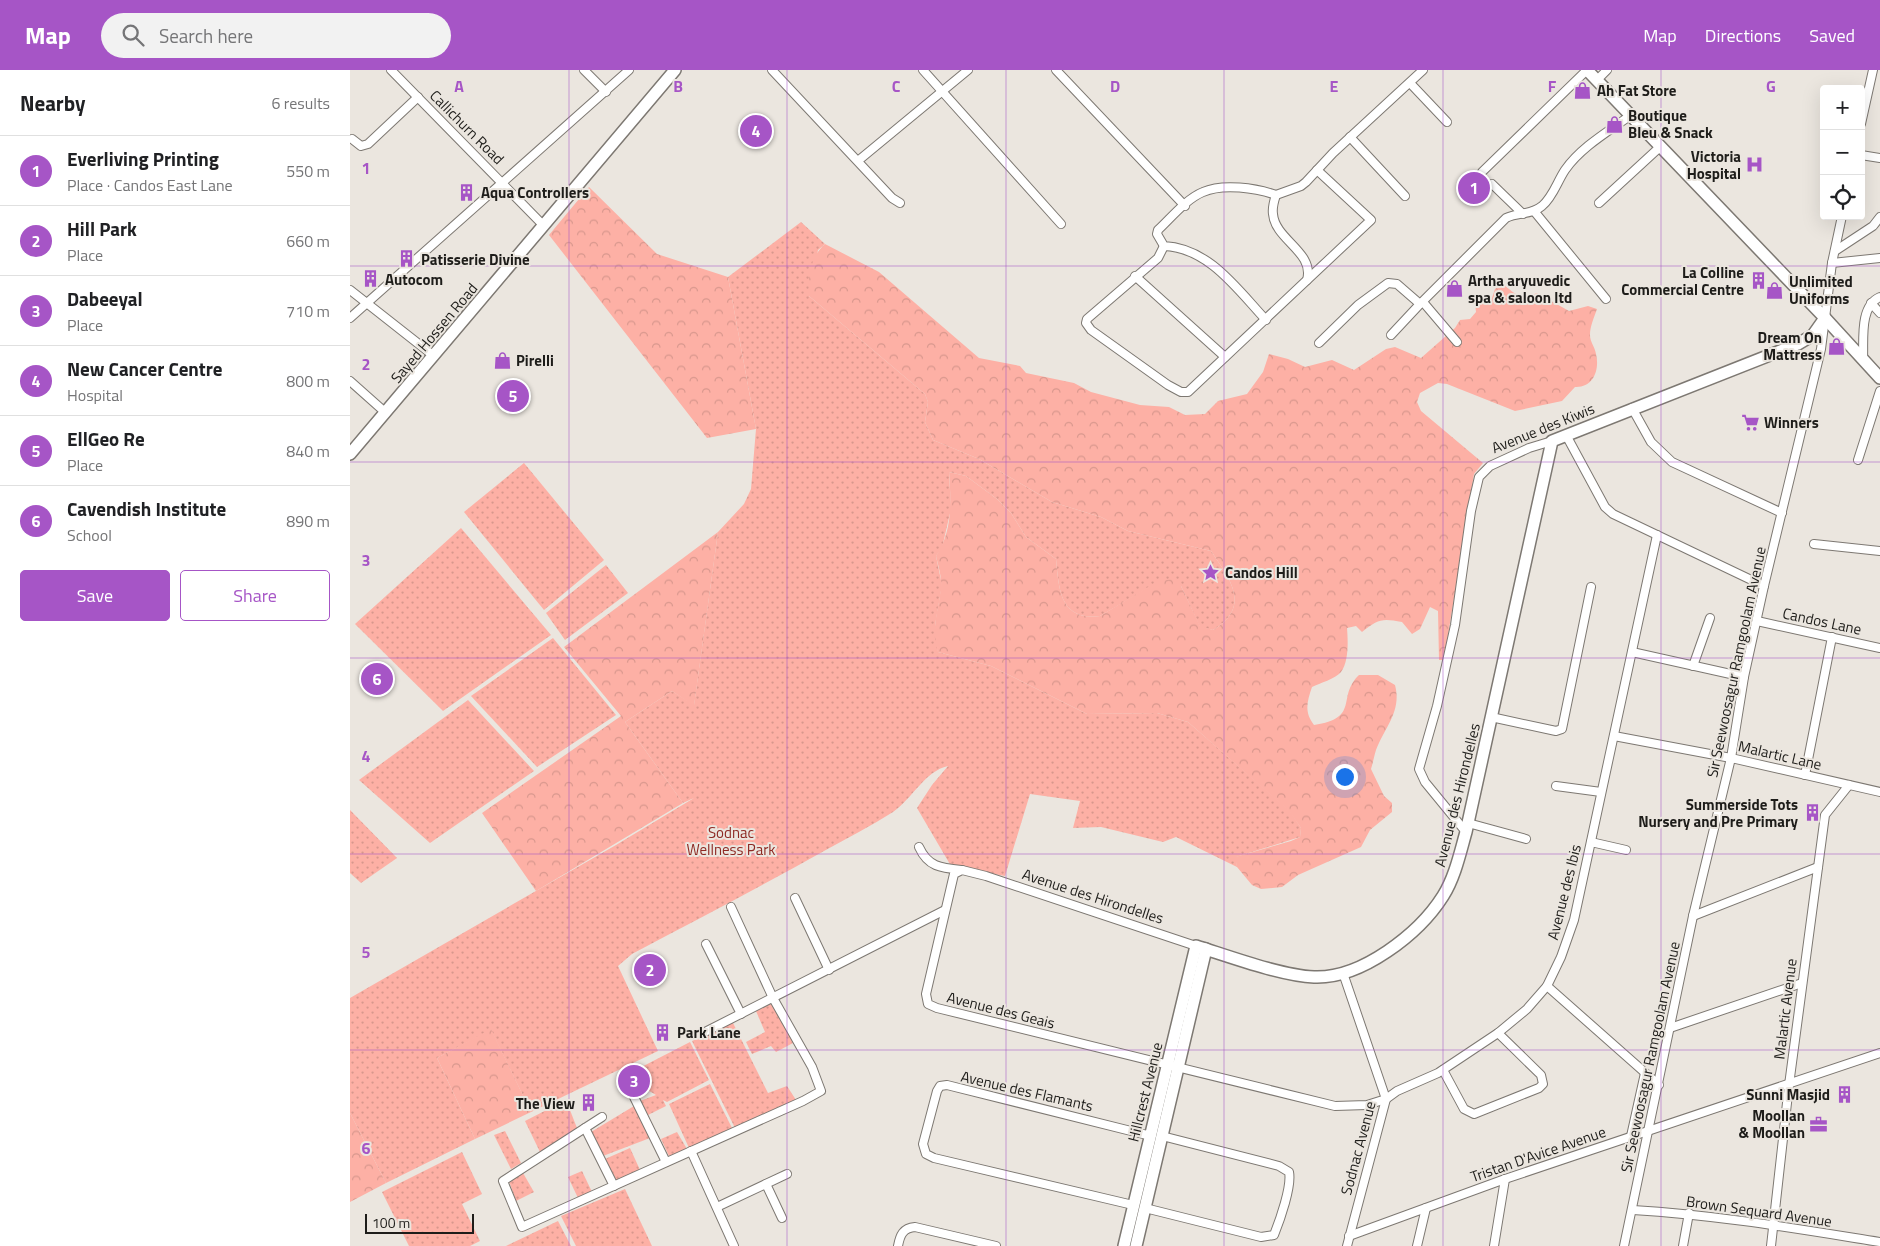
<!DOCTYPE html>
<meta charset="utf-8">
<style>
body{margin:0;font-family:"Titillium Web",sans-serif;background:#f2f2f2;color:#202124}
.controls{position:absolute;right:15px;top:15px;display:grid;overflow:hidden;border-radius:5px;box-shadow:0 5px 20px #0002}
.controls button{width:45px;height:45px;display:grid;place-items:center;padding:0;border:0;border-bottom:1px solid #e0e0e0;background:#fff;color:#202124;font:25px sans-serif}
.scale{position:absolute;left:15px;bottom:12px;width:109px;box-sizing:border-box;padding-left:5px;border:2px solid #1e1d1a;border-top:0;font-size:14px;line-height:18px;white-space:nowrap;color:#1e1d1a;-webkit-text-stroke:4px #ebe6df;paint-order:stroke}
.you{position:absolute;left:994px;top:706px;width:18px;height:18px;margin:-12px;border:4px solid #fff;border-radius:50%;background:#1a73e8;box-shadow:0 0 0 8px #1a73e833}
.badge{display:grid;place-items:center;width:32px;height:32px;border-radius:50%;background:#a655c6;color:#fff;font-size:16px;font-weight:700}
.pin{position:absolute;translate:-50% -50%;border:2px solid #fff;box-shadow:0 1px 5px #0006}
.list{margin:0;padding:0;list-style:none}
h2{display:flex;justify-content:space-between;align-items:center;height:65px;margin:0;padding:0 20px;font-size:21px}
h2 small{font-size:16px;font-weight:400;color:#757577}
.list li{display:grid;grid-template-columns:32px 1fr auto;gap:15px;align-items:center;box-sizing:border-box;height:70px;padding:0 20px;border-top:1px solid #e0e0e0}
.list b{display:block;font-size:19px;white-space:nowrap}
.list p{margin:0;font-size:16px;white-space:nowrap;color:#757577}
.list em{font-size:16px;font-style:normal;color:#757577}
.actions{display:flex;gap:10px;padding:15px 20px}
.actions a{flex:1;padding:11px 0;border:1px solid #a655c6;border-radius:5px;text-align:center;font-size:18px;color:#a655c6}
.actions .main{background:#a655c6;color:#fff}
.icon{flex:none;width:28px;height:28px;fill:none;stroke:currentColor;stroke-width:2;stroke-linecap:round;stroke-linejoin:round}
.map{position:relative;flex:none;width:1530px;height:1176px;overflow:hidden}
header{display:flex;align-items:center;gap:30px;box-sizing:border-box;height:70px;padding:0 25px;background:#a655c6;color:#fff}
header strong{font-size:24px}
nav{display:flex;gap:28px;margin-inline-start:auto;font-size:18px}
.search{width:350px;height:45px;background:#f2f2f2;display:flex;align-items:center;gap:12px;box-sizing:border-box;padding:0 18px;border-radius:28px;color:#757577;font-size:19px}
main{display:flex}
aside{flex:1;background:#fff}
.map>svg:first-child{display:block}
</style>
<header>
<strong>Map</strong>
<div class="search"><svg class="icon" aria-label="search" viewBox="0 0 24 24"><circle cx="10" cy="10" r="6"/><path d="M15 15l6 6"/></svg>Search here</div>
<nav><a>Map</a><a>Directions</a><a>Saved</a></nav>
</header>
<main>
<aside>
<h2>Nearby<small>6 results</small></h2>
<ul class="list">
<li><span class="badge">1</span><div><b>Everliving Printing</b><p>Place · Candos East Lane</p></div><em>550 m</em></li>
<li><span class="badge">2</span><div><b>Hill Park</b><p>Place</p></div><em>660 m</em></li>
<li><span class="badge">3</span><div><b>Dabeeyal</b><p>Place</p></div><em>710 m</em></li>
<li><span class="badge">4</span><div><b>New Cancer Centre</b><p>Hospital</p></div><em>800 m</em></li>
<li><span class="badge">5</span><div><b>EllGeo Re</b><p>Place</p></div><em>840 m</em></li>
<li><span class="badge">6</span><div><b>Cavendish Institute</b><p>School</p></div><em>890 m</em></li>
</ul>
<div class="actions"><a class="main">Save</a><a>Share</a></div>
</aside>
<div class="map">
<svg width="1530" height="1176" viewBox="0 0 1530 1176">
<defs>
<pattern id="green-dots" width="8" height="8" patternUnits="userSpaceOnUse" patternTransform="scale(1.25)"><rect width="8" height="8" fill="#fdb0a5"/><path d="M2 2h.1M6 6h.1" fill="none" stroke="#d8978d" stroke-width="1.8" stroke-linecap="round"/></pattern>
<pattern id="forest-crowns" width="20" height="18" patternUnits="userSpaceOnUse" patternTransform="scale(1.25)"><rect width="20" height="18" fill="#fdb0a5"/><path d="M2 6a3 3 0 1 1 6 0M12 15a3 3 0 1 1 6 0" fill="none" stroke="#d8978d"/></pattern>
</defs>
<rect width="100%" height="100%" fill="#ebe6df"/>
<g fill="url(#green-dots)">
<path d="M 451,152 L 475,174 L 468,180 L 459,226 L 575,324 L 578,332 L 575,352 L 583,370 L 629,389 L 702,432 L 751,447 L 778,461 L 861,481 C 880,509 902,536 863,560 L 850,557 L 831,516 L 808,512 L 750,546 C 709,551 709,518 706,489 L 676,467 L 661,443 L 647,429 L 616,406 L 599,402 L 601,439 L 592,478 L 586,486 L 592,515 L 585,555 L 588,582 L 641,596 L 737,644 L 807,643 L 838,652 L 940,741 L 951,758 L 950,767 L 886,787 L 887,797 L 826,767 L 813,772 L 751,757 L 723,758 L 730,731 L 680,724 L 655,806 L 601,796 L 567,738 L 582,715 L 598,696 C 575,701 563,728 543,742 C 521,756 497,768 474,781 C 410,817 346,850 282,884 L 268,896 L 308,981 L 181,1042 L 141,960 L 87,988 L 125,1069 L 36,1113 L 0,1043 L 0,928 L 266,775 L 344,728 L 333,733 L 275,652 L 322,621 L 344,635 L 368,462 L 394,434 L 401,419 L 406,359 L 378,207 Z"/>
<path d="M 174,393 L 254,490 L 194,540 L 114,442 Z"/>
<path d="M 111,458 L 201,565 L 93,641 L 5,554 Z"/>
<path d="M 256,495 L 278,523 L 215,570 L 196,543 Z"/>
<path d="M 203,568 L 266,645 L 187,697 L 121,626 Z"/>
<path d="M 118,630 L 184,701 L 80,773 L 9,710 Z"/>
<path d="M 0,740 L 47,788 L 11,813 L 0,803 Z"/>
<path d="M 423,933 L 443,973 L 426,982 L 421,976 L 402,984 L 396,972 L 415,962 L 406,941 Z"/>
<path d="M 383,953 L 418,1023 L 437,1016 L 446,1030 L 385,1058 L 342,971 Z"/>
<path d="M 340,972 L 359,1010 L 317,1032 L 313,1030 L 316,1036 L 298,1045 L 290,1031 L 306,1025 L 274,1006 Z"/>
<path d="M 360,1014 L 382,1058 L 339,1078 L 319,1034 Z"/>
<path d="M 216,1030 L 227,1058 L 190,1082 L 175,1051 Z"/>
<path d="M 284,1036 L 300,1068 L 253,1086 L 241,1062 Z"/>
<path d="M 155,1061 L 171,1093 L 161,1099 L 144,1065 Z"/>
<path d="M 327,1062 L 337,1079 L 319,1086 L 311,1069 Z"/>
<path d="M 280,1078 L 290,1100 L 267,1111 L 255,1089 Z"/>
<path d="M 112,1082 L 132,1124 L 112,1134 L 130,1171 L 120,1176 L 59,1176 L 32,1122 Z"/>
<path d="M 232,1101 L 242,1122 L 228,1128 L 218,1107 Z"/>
<path d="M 173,1103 L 184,1122 L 166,1131 L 159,1111 Z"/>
<path d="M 275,1119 L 302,1176 L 226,1176 L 211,1146 Z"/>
<path d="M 208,1151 L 221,1176 L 156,1176 Z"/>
</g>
<g fill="url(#forest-crowns)">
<path d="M 239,117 L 307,184 L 378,207 L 406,359 L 357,368 L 199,165 Z"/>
<path d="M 475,174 L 529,202 L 629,288 L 670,296 L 676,303 L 724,313 L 741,322 L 790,335 L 819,337 L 835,345 L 855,344 L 868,331 L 897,324 L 913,302 L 919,284 L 938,289 L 955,297 L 982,290 L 1004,300 L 1036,279 L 1045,277 L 1071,288 L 1105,258 L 1110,250 L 1120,249 L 1126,242 L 1125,233 L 1142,228 L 1145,219 L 1153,214 C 1166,225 1171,230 1187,223 L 1219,241 L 1238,236 L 1247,239 C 1244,248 1240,256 1240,265 C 1240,272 1245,277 1246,284 C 1250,300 1243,318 1225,317 L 1212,331 L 1165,341 L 1097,314 L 1088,313 L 1070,323 L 1067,332 L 1071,341 L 1133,393 L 1124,404 L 1094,590 L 1089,590 L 1088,541 L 1080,537 L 1070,559 L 1062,564 L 1052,552 C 1032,548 1028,549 1012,562 L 1006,556 L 997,558 C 998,570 999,592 991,602 C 985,609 970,613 962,617 C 957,632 954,642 964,655 C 1011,648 986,627 1009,605 L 1028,605 L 1045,615 C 1052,641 1035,657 1026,680 C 1024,686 1023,693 1021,699 L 1034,726 L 1042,733 L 1042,742 L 1020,760 L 1011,777 L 948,805 L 932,817 L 911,819 L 902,815 L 887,797 L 885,787 L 941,771 L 950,767 L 951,758 L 939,741 L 838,652 L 807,643 L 737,644 L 641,596 L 588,582 C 580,561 589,539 591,517 C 592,507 588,495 586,486 C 603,461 601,430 599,402 L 616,406 L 647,429 L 661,443 L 676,467 L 706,489 C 709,518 709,551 750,546 L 808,511 L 825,509 L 831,516 L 850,556 L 863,560 C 902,536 880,509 861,481 L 778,461 L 751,447 L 702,432 L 629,389 L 583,370 L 575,352 L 578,332 L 575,324 L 459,226 C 458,207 460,187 475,174 Z"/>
<path d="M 368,462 L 344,636 L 322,621 L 275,652 L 333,733 L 186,821 L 132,743 L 271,646 L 214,577 Z"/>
<path d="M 141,959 L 181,1042 L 125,1069 L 87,988 Z"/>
<path d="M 0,1043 L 36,1113 L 0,1132 Z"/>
</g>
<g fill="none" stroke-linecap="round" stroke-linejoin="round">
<defs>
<g id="minor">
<path d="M 41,0 L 194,156"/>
<path d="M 234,0 L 256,22"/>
<path d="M 422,0 L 542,128 L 550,133"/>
<path d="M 573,0 L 711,154"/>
<path d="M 706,0 L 835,136"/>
<path d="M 1247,10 L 1257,0"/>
<path d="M 1060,13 L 1097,52"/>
<path d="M 1511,54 L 1523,0"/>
<path d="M 1000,67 L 1055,126"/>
<path d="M 2,69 L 11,76 L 18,74 L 68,27"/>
<path d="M 1511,85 L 1530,88"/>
<path d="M 509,90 L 618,0"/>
<path d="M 1132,102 L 1237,0"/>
<path d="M 1142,114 L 1173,144"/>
<path d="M 926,125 L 951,116 L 956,112 L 983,83 L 1073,0"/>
<path d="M 1249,133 L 1311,76"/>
<path d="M 1184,141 L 1256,229"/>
<path d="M 814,176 L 808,188 L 737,249 L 736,253 L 741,260 L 818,315 L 831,322 L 838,322 L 957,210 C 965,182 925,170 923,144 C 922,138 924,131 926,125"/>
<path d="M 1485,181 L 1523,156 L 1530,147"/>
<path d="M 1482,193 L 1530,188"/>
<path d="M 785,206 L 875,287"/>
<path d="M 957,210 L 1021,150 L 967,100"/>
<path d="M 0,220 L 84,286"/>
<path d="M 1073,232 L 1107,272"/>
<path d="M 1521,233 L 1530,243"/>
<path d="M 0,248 L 279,0"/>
<path d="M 916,250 C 887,219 859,178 814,176 L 807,164 L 808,160 C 821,148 836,129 853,122 C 873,113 906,118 926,125"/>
<path d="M 1041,265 L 1070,234"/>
<path d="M 969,273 L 1008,235 L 1038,213 L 1047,214 L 1070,234 L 1156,148 C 1168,142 1182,145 1192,136 C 1203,127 1207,112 1215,100 C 1231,77 1259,61 1281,45"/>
<path d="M 1513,290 C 1514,270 1509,236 1530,227"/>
<path d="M 0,311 L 36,343"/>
<path d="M 1282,338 L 1301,372 L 1322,392 L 1432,443"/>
<path d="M 1216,365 L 1255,437 L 1263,444 L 1414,516"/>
<path d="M 1508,390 L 1530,321"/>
<path d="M 1464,474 L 1530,481"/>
<path d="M 1407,551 L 1530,578"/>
<path d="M 1282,582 L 1394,607"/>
<path d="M 1343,596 L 1360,548"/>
<path d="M 1141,647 L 1206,661 L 1212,659 L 1241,517"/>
<path d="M 1264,666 L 1381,688 L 1530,722"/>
<path d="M 1455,705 L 1482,567"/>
<path d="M 1206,716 L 1251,722"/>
<path d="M 1118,753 L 1176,769"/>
<path d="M 1116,762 L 1075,712 L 1069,699 L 1087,636 L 1105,555 L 1121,441 L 1129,407 L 1140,396 L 1179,378 L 1202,371"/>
<path d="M 1241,772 L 1276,780"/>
<path d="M 569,777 C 578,797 591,798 612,800"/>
<path d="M 445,828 L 479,900"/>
<path d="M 1343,846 L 1468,797"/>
<path d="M 356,874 L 391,944"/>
<path d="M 846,876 L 636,806 L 612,800 L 604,804 L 576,924 L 578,934 L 587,938 L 985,1036 L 1017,1035 L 1036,1029 L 1047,1021 L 1088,1003 L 1148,963 L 1177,939 L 1197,916 L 1211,887 L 1224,850 L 1307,465"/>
<path d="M 993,903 L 1036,1029 L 997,1176"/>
<path d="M 1197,916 L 1309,1015"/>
<path d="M 1320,958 L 1452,913"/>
<path d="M 355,962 L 595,840"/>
<path d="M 1093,1000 L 1114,1039 L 1124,1044 L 1189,1018 L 1193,1014 L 1191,1005 L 1148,963"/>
<path d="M 284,1027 L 316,1092"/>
<path d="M 252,1047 L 153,1111 L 172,1157 L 453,1031 L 471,1021 L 462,997 L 423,928 L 381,837"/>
<path d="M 235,1058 L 264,1116"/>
<path d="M 1281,1066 L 1295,1003"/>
<path d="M 341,1081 L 384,1176"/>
<path d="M 416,1114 L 432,1148"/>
<path d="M 783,1135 L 584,1088 L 576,1084 L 573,1074 L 587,1021 L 590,1016 L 597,1015 L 801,1066"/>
<path d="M 367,1137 L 437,1104"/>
<path d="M 795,1138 L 911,1167 L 924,1165 C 930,1150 942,1116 939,1102 L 929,1096 L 812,1066"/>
<path d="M 1283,1140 C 1367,1145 1448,1159 1530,1172"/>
<path d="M 999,1166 L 1155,1109 L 1530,983"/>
<path d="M 548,1176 C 550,1165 553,1158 565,1157 L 646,1176"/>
<path d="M 1067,1176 L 1076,1138"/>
<path d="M 1144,1176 L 1155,1109"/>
<path d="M 1274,1176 L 1343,846 L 1381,688 L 1394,607 L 1414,516 L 1471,279 L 1482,193 L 1492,146"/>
<path d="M 1333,1176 L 1339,1143"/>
<path d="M 1421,1176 L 1439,1015 L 1475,745 L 1499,715"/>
</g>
<g id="secondary">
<path d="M 1237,0 L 1475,248 L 1530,308"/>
<path d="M 0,384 L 325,0"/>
<path d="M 774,1176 L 846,876 C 878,886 932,906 964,907 C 1011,909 1069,864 1093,826 C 1105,807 1110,783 1116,762 L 1202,371 L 1448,274 L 1463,265 L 1475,248"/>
<path d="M 786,1176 L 856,879"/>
</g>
</defs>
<use href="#minor" stroke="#7d7872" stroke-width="10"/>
<use href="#secondary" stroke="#7d7872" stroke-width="14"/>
<use href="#minor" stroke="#fff" stroke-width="8"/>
<use href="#secondary" stroke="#fff" stroke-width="11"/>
</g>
<path fill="none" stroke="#a655c6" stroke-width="1" stroke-opacity="0.55" d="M 219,0 L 219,1176M 437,0 L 437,1176M 656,0 L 656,1176M 874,0 L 874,1176M 1093,0 L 1093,1176M 1311,0 L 1311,1176M 0,196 L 1530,196M 0,392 L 1530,392M 0,588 L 1530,588M 0,784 L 1530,784M 0,980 L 1530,980"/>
<defs>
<symbol id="shop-bare" viewBox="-9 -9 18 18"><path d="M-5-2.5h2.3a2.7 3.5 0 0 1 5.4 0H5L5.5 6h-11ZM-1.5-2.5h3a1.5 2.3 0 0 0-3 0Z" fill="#a655c6" stroke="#ebe6df" stroke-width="2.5" paint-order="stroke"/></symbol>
<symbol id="hospital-bare" viewBox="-9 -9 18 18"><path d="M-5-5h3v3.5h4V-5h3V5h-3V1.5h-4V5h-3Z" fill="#a655c6" stroke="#ebe6df" stroke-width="2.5" paint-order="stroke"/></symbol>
<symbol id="building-bare" viewBox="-9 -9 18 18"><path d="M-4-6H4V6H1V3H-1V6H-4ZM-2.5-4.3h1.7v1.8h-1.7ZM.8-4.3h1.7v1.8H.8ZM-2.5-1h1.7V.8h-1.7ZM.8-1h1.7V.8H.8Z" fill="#a655c6" stroke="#ebe6df" stroke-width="2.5" paint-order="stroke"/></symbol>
<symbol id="supermarket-bare" viewBox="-9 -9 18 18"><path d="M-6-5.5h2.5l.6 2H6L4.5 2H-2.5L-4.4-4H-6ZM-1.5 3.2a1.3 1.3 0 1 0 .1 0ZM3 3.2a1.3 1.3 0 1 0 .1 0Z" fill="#a655c6" stroke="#ebe6df" stroke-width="2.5" paint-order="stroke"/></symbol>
<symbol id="sight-bare" viewBox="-9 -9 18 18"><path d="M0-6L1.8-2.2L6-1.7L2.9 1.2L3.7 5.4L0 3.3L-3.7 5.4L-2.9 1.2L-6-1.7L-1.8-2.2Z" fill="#a655c6" stroke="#ebe6df" stroke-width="2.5" paint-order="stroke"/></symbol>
<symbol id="office-bare" viewBox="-9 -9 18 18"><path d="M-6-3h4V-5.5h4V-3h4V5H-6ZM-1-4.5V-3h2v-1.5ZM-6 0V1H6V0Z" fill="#a655c6" stroke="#ebe6df" stroke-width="2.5" paint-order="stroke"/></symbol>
</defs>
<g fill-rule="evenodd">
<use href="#shop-bare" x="1220" y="8" width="25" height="25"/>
<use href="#shop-bare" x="1252" y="42" width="25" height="25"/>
<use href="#hospital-bare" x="1392" y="82" width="25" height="25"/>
<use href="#building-bare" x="104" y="110" width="25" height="25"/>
<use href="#building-bare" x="44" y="176" width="25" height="25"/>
<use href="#building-bare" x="8" y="196" width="25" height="25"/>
<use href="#building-bare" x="1396" y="198" width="25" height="25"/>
<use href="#shop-bare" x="1092" y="206" width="25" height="25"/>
<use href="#shop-bare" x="1412" y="208" width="25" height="25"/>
<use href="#shop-bare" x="1474" y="264" width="25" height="25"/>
<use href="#shop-bare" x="140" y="278" width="25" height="25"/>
<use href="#supermarket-bare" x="1388" y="340" width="25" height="25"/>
<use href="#sight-bare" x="848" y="490" width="25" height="25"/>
<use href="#building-bare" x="1450" y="730" width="25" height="25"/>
<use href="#building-bare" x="300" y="950" width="25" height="25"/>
<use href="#building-bare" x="1482" y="1012" width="25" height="25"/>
<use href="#building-bare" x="226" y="1020" width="25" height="25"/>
<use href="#office-bare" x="1456" y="1042" width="25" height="25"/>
</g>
<g text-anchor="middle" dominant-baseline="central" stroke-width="4" stroke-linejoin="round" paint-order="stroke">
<g font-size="15" font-weight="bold" fill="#1e1d1a" stroke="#ebe6df" text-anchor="start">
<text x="1247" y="20">Ah Fat Store</text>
<text x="1278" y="45">Boutique<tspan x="1278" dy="17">Bleu &amp; Snack</tspan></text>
<text x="1391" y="86" text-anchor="end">Victoria<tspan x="1391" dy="17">Hospital</tspan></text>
<text x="131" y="122">Aqua Controllers</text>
<text x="71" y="189">Patisserie Divine</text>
<text x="1394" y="202" text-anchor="end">La Colline<tspan x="1394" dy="17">Commercial Centre</tspan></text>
<text x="35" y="209">Autocom</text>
<text x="1118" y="210">Artha aryuvedic<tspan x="1118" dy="17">spa &amp; saloon ltd</tspan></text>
<text x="1439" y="211">Unlimited<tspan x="1439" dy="17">Uniforms</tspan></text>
<text x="1472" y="267" text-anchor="end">Dream On<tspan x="1472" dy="17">Mattress</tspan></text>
<text x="166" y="290">Pirelli</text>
<text x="1414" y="352">Winners</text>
<text x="875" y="502">Candos Hill</text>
<text x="1448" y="734" text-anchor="end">Summerside Tots<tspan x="1448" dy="17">Nursery and Pre Primary</tspan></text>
<text x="327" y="962">Park Lane</text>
<text x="1480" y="1024" text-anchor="end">Sunni Masjid</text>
<text x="225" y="1033" text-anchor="end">The View</text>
<text x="1455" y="1045" text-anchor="end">Moollan<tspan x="1455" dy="17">&amp; Moollan</tspan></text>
</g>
<g font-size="15" fill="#1e1d1a" stroke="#ebe6df">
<text transform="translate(117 57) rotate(45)">Callichurn Road</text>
<text transform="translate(84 263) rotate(-50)">Sayed Hossen Road</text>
<text transform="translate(1193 358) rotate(-22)">Avenue des Kiwis</text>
<text transform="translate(1472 551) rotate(12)">Candos Lane</text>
<text transform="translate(1386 592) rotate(-78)">Sir Seewoosagur Ramgoolam Avenue</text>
<text transform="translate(1430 685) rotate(13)">Malartic Lane</text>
<text transform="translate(1107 725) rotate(-76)">Avenue des Hirondelles</text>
<text transform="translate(1214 822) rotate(-76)">Avenue des Ibis</text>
<text transform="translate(743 826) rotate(18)">Avenue des Hirondelles</text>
<text transform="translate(1435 939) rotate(-83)">Malartic Avenue</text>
<text transform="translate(651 940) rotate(14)">Avenue des Geais</text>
<text transform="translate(1300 987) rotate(-78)">Sir Seewoosagur Ramgoolam Avenue</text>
<text transform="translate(677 1021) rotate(13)">Avenue des Flamants</text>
<text transform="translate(795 1022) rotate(-76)">Hillcrest Avenue</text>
<text transform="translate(1008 1078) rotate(-75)">Sodnac Avenue</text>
<text transform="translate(1188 1084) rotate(-19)">Tristan D'Avice Avenue</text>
<text transform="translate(1409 1141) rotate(8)">Brown Sequard Avenue</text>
</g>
<g font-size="15" fill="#8e2a24" stroke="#ebe6df">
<text x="381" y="762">Sodnac<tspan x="381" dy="17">Wellness Park</tspan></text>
</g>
</g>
<g font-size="16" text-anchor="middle" font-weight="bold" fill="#a655c6" stroke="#ebe6df" stroke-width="4" stroke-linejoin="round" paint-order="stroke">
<text x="109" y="22">A</text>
<text x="328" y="22">B</text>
<text x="546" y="22">C</text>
<text x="765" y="22">D</text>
<text x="984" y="22">E</text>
<text x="1202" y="22">F</text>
<text x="1421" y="22">G</text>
<text x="16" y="104">1</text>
<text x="16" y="300">2</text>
<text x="16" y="496">3</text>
<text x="16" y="692">4</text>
<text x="16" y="888">5</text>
<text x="16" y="1084">6</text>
</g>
</svg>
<div class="controls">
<button>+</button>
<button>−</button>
<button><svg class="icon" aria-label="locate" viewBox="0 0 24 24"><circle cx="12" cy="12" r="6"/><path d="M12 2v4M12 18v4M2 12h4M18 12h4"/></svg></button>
</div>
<div class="scale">100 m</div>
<div class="you"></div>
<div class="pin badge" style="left:1124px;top:118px">1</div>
<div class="pin badge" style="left:300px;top:900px">2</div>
<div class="pin badge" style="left:284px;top:1011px">3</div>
<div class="pin badge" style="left:406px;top:61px">4</div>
<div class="pin badge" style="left:163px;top:326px">5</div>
<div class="pin badge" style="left:27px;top:609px">6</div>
</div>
</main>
